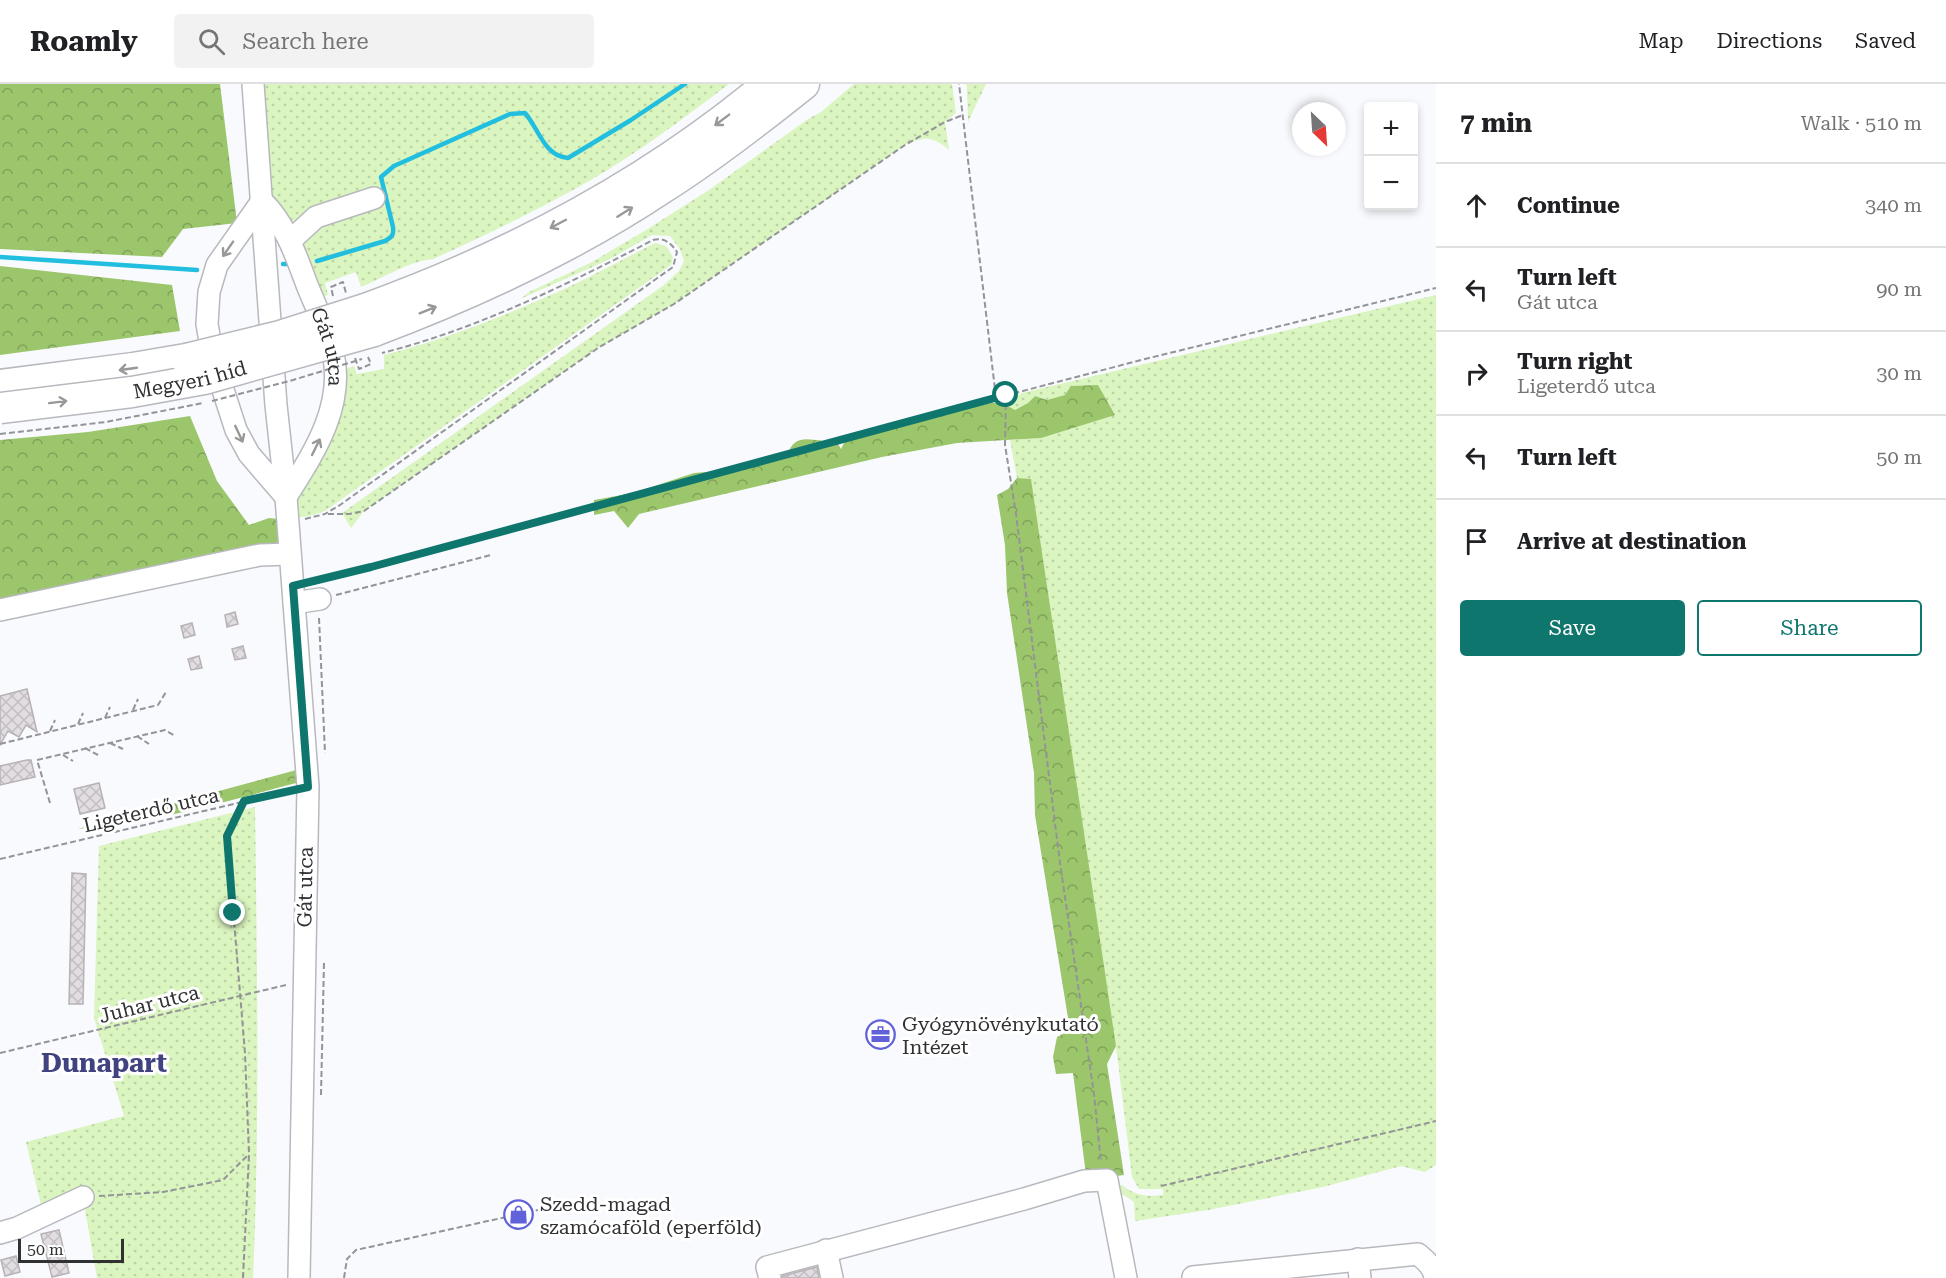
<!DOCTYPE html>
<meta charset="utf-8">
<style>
body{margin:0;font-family:"Roboto Serif",serif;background:#f2f2f2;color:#202124}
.controls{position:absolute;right:18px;top:18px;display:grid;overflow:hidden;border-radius:6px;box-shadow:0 3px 9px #0003}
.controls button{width:54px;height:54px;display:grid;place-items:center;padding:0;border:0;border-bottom:2px solid #e0e0e0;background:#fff;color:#202124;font:30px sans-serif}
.compass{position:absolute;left:1292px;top:18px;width:54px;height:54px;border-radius:50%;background:#fff;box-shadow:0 3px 9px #0003;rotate:155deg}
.scale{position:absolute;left:18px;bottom:15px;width:106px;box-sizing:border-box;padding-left:6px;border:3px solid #303133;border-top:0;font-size:16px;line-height:21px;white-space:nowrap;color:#303133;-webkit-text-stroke:4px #fff;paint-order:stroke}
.stop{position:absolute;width:18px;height:18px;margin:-14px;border:4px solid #0f766e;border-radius:50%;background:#fff}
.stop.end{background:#0f766e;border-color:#fff;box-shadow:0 2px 6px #0008}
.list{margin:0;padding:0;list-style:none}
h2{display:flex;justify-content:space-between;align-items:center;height:78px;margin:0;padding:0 24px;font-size:26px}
h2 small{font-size:20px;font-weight:400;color:#757577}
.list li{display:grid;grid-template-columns:39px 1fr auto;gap:18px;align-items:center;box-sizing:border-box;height:84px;padding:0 24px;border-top:2px solid #e0e0e0}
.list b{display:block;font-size:22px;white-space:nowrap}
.list p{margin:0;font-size:20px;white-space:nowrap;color:#757577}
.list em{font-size:20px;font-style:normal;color:#757577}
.actions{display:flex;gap:12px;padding:18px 24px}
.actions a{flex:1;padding:14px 0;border:2px solid #0f766e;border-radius:6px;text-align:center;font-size:21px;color:#0f766e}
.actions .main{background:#0f766e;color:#fff}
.icon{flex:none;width:33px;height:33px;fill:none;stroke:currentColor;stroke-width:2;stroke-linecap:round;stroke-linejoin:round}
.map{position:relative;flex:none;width:1436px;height:1194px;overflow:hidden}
header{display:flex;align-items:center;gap:36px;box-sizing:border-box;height:84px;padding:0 30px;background:#fff;border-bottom:2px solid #e0e0e0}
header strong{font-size:28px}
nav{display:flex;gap:33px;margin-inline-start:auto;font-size:21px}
.search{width:420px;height:54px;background:#f2f2f2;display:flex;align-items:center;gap:15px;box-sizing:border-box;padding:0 21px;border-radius:6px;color:#757577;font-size:22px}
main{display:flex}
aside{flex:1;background:#fff}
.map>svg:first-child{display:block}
</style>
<header>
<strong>Roamly</strong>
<div class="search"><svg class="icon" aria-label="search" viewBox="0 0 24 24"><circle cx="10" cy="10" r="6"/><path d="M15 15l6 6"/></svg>Search here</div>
<nav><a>Map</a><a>Directions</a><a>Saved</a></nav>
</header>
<main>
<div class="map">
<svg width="1436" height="1194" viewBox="0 0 1436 1194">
<defs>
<pattern id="grass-dots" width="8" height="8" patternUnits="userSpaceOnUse" patternTransform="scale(1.5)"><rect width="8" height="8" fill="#daf5bf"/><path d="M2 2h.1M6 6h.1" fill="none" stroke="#bbd2a5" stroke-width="1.8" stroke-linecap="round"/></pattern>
<pattern id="forest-crowns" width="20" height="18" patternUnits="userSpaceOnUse" patternTransform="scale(1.5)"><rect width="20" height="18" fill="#9cc66c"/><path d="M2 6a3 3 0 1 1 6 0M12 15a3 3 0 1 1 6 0" fill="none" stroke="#80a159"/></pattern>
<pattern id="building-cross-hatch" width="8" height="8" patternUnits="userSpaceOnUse" patternTransform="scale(1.5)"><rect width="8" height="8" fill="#e2dde0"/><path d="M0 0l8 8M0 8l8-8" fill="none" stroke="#c2bec1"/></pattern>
</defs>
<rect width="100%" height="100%" fill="#f9fafe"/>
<g fill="url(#grass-dots)">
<path d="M 256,0 L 729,0 C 684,34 638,69 589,97 C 538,126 486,151 433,175 C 406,178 386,193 361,203 L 356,188 L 325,199 L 328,211 L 317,214 L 294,143 L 268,114 Z"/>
<path d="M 854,0 L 952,0 L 956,29 L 945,38 L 949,66 C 933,52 925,52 905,61 L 674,220 L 598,264 L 364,427 L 351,444 L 342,429 L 664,201 L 679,187 L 684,177 L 680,165 L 670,152 L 652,151 L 608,176 L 520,215 L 529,208 L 592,178 L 646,146 L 709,106 L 808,35 L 821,28 Z"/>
<path d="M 966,0 L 986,0 L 968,38 L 967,3 Z"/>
<path d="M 655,159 L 666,162 L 673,173 L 671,181 L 325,427 L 310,432 L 290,434 L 339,287 L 354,282 L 357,290 L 384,285 L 384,271 C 451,254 515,228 577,199 C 604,186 629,172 655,159 Z"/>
<path d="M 1436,211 L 1436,1081 L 1425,1088 L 1401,1082 L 1323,1103 L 1208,1126 L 1135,1137 L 1134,1118 L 1124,1111 L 1107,1113 L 1099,1105 L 1122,1101 C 1136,1112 1146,1113 1163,1111 L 1163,1105 L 1139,1105 L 1132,1093 L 1118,978 L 1031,396 L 1017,394 L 1010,356 L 1041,354 L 1066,311 L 1047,316 L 1035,312 L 1028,319 L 1015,327 L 1002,319 L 1022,309 Z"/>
<path d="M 255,723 C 257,880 260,1037 253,1194 L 97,1194 L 83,1114 L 42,1125 L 26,1058 L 124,1032 L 94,934 L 99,762 Z"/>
</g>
<g fill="url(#forest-crowns)">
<path d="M 0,0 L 220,0 L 237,139 L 183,145 L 162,173 L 0,165 Z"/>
<path d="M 0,182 L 172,201 L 180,247 L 0,271 Z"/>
<path d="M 1098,301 L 1115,331 L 1041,354 L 957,359 L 882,373 L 639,430 L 628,444 L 614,427 L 594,431 L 594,416 L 633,409 L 694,389 L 728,386 L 755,376 L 777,377 L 787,373 C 794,345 815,359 837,358 L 841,365 L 848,351 L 887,344 L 991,319 L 1002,319 L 1015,326 L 1028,319 L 1035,312 L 1047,316 L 1065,311 L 1071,302 Z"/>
<path d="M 190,332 L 217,397 L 249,441 L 269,434 L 288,436 L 290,470 L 0,529 L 0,356 L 88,348 Z"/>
<path d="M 1017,394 L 1031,395 L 1116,962 L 1107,980 L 1124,1091 L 1102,1094 L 1086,1091 L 1073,989 L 1056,990 L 1053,973 L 1057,953 L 1070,946 L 1035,731 L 1034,689 L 1007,509 L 1005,461 L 997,411 L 1008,405 Z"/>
<path d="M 300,685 L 300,698 C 227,717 154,739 78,745 Z"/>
</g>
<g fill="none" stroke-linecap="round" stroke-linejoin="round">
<g stroke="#21bedf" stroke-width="4.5">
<path d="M 0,173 L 197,186"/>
<path d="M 317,177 L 385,157 C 392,153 394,151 393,143 L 381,93 L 394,82 L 510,30 L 525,29 C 539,45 544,72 568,74 L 631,36 L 685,0"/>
<path d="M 283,180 L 287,180"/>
</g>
</g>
<g fill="url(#building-cross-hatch)" stroke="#b7b2b5" stroke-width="1.5">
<path d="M 235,528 L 238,540 L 227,543 L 225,531 Z"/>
<path d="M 192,539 L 195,551 L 184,554 L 181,542 Z"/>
<path d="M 243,562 L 246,574 L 235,576 L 232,565 Z"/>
<path d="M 199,572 L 202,584 L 191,586 L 188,575 Z"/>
<path d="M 27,605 L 37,648 L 26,641 L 19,653 L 8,647 L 0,661 L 0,612 Z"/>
<path d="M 27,676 L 31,676 L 35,693 L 0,701 L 0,682 Z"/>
<path d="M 99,699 L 105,724 L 80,730 L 74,705 Z"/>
<path d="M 72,789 L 86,790 L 83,920 L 69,920 Z"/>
<path d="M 59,1146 L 69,1189 L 52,1193 L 41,1150 Z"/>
<path d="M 16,1172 L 20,1188 L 5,1192 L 1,1176 Z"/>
<path d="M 817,1183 L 819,1194 L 782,1194 L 782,1192 Z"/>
</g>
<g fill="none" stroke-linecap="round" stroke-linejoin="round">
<defs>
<g id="minor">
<path d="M 253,0 L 276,321 L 286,413 L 308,703 L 299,1194"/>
<path d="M 262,117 L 217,181 L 209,208 L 207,240 L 213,275 L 236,346 L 249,370 L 286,413"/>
<path id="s1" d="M 262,117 C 285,139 296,171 307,201 C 316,223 327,246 333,269 C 345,323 313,370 286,413"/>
<path d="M 290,157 L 316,133 L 374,114"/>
<path d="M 294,519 L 320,515"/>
<path d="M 0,526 L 260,471 L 290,470"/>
<path d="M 0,1149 L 17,1144 L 83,1113"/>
<path d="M 826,1166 L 832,1194"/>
<path d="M 1358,1175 L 1360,1194"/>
<path d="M 1193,1193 L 1418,1170 C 1426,1177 1434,1183 1435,1194"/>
<path d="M 770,1194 L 767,1183 L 1024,1115 L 1084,1097 L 1107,1096 L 1126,1194"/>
</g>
<g id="highway">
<path d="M 365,225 C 509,173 650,99 768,0"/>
<path d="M 374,247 C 475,209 574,163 664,103 C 713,72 759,36 804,0"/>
<path d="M 0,301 L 133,284 L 186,275"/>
</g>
</defs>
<use href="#minor" stroke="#b7b9be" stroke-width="24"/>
<use href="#highway" stroke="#b7b9be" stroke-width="33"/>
<g stroke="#939497" stroke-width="2" stroke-dasharray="6 3" stroke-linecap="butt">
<path d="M 333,212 L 331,203 L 343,198 L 346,209"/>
<path d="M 355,274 L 359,285 L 371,280 L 368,273"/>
<path d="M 1006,311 L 1005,361 L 1016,430 L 1060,779 L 1094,1010 L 1101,1078"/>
<path d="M 996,314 L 1145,275 L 1436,204"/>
<path d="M 328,430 L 349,430 L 364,427 L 598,264 L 674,220 L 905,61 L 945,38 L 963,31"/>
<path d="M 305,435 L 325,430 L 340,421 L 656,195 L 673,183 L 677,168 C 671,159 664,153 653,156 C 566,201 477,245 382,269"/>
<path d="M 319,497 L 996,314 L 959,0"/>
<path d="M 336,511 L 491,471"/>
<path d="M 319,534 L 325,669"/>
<path d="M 133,626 L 138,615"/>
<path d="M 105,634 L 110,623"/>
<path d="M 78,640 L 83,629"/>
<path d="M 50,647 L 55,636"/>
<path d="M 137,652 L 149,660"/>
<path d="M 110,659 L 123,665"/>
<path d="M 0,660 L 158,621 L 166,608"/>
<path d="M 85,664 L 98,671"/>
<path d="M 63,671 L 73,677"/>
<path d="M 50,719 L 37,676 L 165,646 L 175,652"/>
<path d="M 0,775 L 289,707"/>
<path d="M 0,969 L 286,901"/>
<path d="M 321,1011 L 324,879"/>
<path d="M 1161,1102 L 1436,1037"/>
<path d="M 99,1112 L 163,1108 L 223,1096 L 249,1070"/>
<path d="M 243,1194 L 249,1070 L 245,969 L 227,752 L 245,717"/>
<path d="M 344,1194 L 347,1175 L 356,1166 L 588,1115"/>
</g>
<use href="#minor" stroke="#fff" stroke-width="21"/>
<use href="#highway" stroke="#fff" stroke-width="30"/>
<defs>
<g id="highway-bridge">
<path d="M 186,275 L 280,252 L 365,225"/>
<path id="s2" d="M 0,324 L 132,308 L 204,295 L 374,247"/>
</g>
</defs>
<use href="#highway-bridge" stroke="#b7b9be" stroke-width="33" stroke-linecap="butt"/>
<g stroke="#939497" stroke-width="2" stroke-dasharray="6 3" stroke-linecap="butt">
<path d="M 212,317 L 293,296 L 362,275"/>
<path d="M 0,350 L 106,338 L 203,319"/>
</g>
<use href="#highway-bridge" stroke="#fff" stroke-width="30"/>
</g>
<defs><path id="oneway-shaft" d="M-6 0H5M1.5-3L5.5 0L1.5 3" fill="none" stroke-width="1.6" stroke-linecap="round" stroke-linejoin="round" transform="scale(1.5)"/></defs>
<g stroke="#989899">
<use href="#oneway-shaft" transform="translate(722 36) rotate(143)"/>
<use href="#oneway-shaft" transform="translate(625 128) rotate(-32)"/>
<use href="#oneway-shaft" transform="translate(558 140) rotate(152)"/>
<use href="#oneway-shaft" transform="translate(228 165) rotate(125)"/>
<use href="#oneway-shaft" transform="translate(428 226) rotate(-22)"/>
<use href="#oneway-shaft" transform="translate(128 285) rotate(172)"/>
<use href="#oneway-shaft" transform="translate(58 318) rotate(-7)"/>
<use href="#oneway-shaft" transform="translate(239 350) rotate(65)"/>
<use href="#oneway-shaft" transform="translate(316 363) rotate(-64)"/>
</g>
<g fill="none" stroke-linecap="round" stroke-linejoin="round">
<path stroke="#0f766e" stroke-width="8" d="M 233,829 L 227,752 L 244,717 L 308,703 L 293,502 L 371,483 L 1006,311"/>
</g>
<defs>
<symbol id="office-ring" viewBox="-11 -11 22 22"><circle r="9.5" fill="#fff" stroke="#6161da" stroke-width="1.5"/><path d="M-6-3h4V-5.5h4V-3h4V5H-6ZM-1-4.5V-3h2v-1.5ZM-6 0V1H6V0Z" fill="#6161da"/></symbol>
<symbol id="shop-ring" viewBox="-11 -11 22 22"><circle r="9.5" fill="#fff" stroke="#6161da" stroke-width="1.5"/><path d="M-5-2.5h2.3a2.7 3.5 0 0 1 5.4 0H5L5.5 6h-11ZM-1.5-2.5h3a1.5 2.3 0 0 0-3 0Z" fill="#6161da"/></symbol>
</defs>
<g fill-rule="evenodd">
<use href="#office-ring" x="864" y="934" width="33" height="33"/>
<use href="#shop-ring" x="502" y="1114" width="33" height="33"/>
</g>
<g text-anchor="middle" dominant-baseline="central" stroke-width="6" stroke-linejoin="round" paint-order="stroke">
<g font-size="20" fill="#303133" stroke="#fff">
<text stroke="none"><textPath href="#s1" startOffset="162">Gát utca</textPath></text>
<text stroke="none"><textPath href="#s2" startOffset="192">Megyeri híd</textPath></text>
<text transform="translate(151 726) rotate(-13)">Ligeterdő utca</text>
<text transform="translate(305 803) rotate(-89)">Gát utca</text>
<text transform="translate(149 920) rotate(-14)">Juhar utca</text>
</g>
<g font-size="20" fill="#303133" stroke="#fff" text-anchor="start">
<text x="902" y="940">Gyógynövénykutató<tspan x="902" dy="23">Intézet</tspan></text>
<text x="540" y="1120">Szedd-magad<tspan x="540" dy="23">szamócaföld (eperföld)</tspan></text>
</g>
<g font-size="26" font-weight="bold" fill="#40437f" stroke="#fff">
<text x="104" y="979">Dunapart</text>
</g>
</g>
</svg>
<div class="controls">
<button>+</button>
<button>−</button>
</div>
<svg class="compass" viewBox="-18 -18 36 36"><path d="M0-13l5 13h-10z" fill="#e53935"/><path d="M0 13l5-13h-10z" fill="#757577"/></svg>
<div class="scale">50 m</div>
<div class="stop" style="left:1006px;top:311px"></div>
<div class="stop end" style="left:233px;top:829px"></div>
</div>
<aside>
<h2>7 min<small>Walk · 510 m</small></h2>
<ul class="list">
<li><svg class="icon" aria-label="ahead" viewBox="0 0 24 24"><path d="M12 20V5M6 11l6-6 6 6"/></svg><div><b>Continue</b></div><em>340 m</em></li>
<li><svg class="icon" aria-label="left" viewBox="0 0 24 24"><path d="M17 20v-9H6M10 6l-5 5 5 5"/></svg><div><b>Turn left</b><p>Gát utca</p></div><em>90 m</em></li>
<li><svg class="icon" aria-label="right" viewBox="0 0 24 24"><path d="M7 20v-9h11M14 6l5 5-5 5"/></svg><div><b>Turn right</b><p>Ligeterdő utca</p></div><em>30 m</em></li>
<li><svg class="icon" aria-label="left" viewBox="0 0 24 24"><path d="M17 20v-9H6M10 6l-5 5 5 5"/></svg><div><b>Turn left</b></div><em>50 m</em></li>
<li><svg class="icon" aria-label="arrive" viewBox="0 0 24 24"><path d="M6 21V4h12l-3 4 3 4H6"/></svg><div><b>Arrive at destination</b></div></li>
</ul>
<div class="actions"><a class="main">Save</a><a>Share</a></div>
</aside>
</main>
